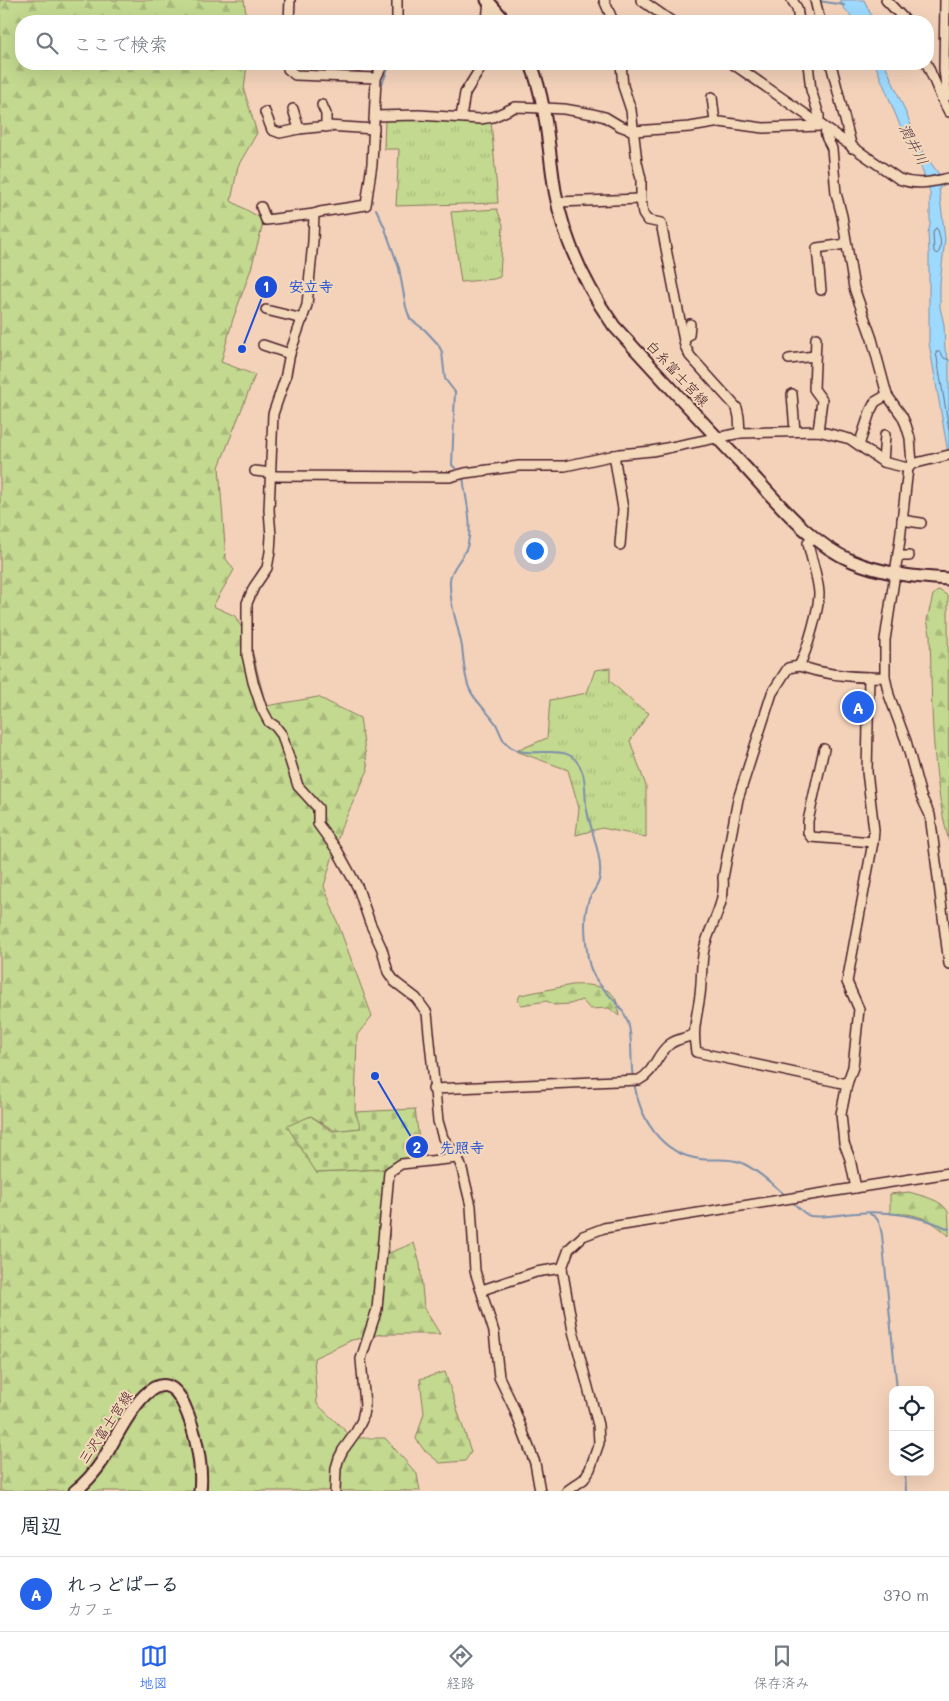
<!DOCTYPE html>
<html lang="ja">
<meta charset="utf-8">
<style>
body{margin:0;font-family:Mali,"Klee One",sans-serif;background:#f2f2f3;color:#1f2937}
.controls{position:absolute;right:15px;bottom:15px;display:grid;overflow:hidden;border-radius:10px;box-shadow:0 5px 20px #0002}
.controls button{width:45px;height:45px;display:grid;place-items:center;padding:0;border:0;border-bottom:1px solid #e0e1e3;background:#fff;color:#1f2937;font:25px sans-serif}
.you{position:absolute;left:534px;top:550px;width:18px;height:18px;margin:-12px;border:4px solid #fff;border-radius:50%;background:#1a73e8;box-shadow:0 0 0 8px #1a73e833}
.badge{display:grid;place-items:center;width:32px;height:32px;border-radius:50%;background:#2563eb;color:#fff;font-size:16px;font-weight:700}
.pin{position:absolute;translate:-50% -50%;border:2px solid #fff;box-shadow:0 1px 5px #0006}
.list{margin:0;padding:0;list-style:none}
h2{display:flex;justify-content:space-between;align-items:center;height:65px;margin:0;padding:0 20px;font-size:21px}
h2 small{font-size:16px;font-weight:400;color:#747a83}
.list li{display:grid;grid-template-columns:32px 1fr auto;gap:15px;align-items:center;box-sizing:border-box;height:75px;padding:0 20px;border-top:1px solid #e0e1e3}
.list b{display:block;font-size:19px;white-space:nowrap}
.list p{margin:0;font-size:16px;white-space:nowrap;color:#747a83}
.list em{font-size:16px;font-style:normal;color:#747a83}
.icon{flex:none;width:28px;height:28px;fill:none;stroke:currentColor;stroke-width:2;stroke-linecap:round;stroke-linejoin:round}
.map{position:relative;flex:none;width:949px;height:1491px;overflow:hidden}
.search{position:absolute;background:#fff;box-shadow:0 5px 20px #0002;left:15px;right:15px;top:15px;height:55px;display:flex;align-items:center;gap:12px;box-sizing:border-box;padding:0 18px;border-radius:20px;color:#747a83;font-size:19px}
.sheet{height:140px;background:#fff}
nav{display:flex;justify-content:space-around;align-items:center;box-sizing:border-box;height:70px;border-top:1px solid #e0e1e3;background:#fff;font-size:14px;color:#747a83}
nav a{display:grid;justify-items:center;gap:2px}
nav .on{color:#2563eb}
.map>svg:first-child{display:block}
</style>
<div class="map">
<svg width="949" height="1491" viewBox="0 0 949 1491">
<defs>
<pattern id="grass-tufts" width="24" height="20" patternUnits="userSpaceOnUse" patternTransform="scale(1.25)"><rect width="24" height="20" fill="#c3d98f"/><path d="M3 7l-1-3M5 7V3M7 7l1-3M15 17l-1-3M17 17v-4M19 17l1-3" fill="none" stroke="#a9ba7c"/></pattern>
<pattern id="forest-firs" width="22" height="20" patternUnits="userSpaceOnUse" patternTransform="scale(1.25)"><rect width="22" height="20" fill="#c3d98f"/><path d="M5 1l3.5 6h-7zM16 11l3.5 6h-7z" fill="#a9ba7c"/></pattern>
<pattern id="cemetery-stones" width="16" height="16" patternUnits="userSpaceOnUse" patternTransform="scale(1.25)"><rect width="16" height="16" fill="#c3d98f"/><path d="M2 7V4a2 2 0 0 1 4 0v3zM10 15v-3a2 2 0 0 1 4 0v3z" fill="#a9ba7c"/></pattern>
</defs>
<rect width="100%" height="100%" fill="#f4d2ba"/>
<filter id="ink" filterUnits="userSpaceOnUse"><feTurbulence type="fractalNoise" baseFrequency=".02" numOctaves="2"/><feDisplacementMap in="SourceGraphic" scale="10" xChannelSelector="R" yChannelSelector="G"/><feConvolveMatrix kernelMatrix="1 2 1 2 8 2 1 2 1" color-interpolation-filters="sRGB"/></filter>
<g filter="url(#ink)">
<g fill="url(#grass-tufts)" stroke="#867c5d">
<path d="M 385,119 L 491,121 L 498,203 L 396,206 L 399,149 L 384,149 Z"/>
<path d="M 497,209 L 503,225 L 500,277 L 494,279 L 461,282 L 451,212 Z"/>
<path d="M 610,668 L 610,681 L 637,706 L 649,713 L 630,741 L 646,786 L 646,837 L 602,828 L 576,835 L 579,808 L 568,770 L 516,751 L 547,738 L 550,700 L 587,693 L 595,670 Z"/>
</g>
<g fill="url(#forest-firs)" stroke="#867c5d">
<path d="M 0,0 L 244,0 L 247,21 L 21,21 L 21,64 L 247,64 L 244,90 L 257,133 L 238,166 L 231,201 L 264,220 L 251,269 L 233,319 L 221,362 L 255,375 L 219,467 L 226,559 L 234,570 L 213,606 L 235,616 L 250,642 L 266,706 L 318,697 L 360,718 L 368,770 L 341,828 L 324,886 L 372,1016 L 357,1035 L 355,1111 L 362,1128 L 335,1131 L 311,1116 L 316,1172 L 383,1169 L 390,1200 L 389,1253 L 414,1243 L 420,1264 L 424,1308 L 440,1334 L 382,1334 L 352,1340 L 314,1358 L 317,1404 L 353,1438 L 385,1438 L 417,1474 L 420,1491 L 0,1491 Z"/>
<path d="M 939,590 L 948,596 L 949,842 C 931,774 932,704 930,634 L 927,620 L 933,595 Z"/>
<path d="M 572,985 C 586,984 610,985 616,1000 C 618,1004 618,1011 619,1016 L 609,1008 L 590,1009 L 582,1000 L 570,1004 L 554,1005 L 547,1001 L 521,1005 L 518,1000 L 520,995 Z"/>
<path d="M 909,1192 C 921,1196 942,1199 948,1212 C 949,1218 949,1229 949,1236 C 931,1219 915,1212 890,1214 L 890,1194 Z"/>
<path d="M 445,1372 L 471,1452 L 465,1461 L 440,1463 L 424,1450 L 416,1439 L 424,1413 L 420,1379 Z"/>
</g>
<path fill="url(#cemetery-stones)" stroke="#867c5d" d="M 415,1109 L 421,1155 L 383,1169 L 316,1172 L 287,1126 L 311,1116 L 332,1131 L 361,1128 L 355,1112 Z"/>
<g fill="#9ddafe" stroke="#7c8faa">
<path d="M 840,0 L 864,0 L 874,21 L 856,21 L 843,7 Z"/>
<path d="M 875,64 L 885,64 L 911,125 L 917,144 L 941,177 L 943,186 L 939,188 L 945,239 L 940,283 L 940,307 L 944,325 L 945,350 L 949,361 L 949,459 L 929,343 L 929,252 L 928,233 L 930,225 L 930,192 L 921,167 L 899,123 Z"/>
</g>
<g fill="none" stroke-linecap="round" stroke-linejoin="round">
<g stroke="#6b6a7f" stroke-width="1">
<path d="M 936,228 L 938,230 C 940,237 943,249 937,254 L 934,252 L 933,233 Z"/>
<path d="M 949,360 L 944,358 L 940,352 L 936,352 L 949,429"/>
</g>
<g stroke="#7c8faa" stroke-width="2">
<path d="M 402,0 L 402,21"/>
<path d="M 819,1 L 844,5"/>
<path d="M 382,84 L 390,64"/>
<path d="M 376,209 L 384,226 L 399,268 L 406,307 L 410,319 L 425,330 L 438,344 L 442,352 L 445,379 L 455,392 L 452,465 L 458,471"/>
<path d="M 463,476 C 465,498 473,521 468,543 C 466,557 451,566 450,580 C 449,603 458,625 462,647 C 464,661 464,675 469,688 C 475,702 488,711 496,724 C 500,731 501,739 507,744 C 529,765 569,735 582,771 C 586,781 585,794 586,805 C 589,826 602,855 600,875 C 600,884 593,891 589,899 C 583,915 585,934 587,951 C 590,990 618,994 628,1022 C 633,1039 630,1060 633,1078"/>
<path d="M 634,1083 C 640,1119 661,1154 700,1159 C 713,1161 729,1157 742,1163 C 758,1170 772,1184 785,1195"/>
<path d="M 792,1202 C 797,1206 804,1214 810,1216 C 825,1218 841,1214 856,1213 C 887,1210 922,1216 949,1229"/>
<path d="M 870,1214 C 880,1218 880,1226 882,1235 L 897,1390"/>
<path d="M 905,1472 L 906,1491"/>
</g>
<defs>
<g id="minor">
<path d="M 604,0 L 613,21"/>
<path d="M 641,0 L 671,21"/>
<path d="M 792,0 L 797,8 L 799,21"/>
<path d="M 815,0 L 820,21"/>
<path d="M 886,0 L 906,21"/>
<path d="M 945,0 L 944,69 L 947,96 L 942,99 L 949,112"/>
<path d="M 289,21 L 290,0"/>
<path d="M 397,21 L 397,0"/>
<path d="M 487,21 L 489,0"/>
<path d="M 288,64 L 288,69 L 295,75 L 376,78"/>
<path d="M 383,64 L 376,78 L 372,164 L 366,205 L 320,212 L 314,214 L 313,241 L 307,305 L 290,353 L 285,379 L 273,414 L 269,510 L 271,536 L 270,552 L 267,568 L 254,587 L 247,603 L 247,655 L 253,682 L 262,709 L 269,722 L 275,726 L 282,735 L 298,786 L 318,808 L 318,824 L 337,850 L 358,888 L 370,923 L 382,949 L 388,972 L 395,982 L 416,998 L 427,1013 L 438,1121 L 443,1138 L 458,1158 L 462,1169 L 471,1206 L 475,1271 L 494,1332 L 499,1377 L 513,1406 L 535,1463 L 540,1491"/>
<path d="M 621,64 L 623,86 L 631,110 L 637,162 L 641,179 L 641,199 L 643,214 L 647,220 L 661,223 L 685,346 L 690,356 L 737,408 L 739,417 L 740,433"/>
<path d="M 733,64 L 899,179 C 918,186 930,182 949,178"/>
<path d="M 808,64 L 811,90 L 819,115 L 819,124"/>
<path d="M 831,64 L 852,148"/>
<path d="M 927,64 L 942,99"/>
<path d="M 712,97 L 715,122"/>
<path d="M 322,105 L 326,114 L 326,127"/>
<path d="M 293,109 L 299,129"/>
<path d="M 265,112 L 272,130 L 280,133 L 299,129 L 328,126 L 374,129"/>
<path d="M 375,116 L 419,115 L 480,119 L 493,117 L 515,107 L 544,108 L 564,109 L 593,114 L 605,117 L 620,126 L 634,131 L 690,127 L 720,122 L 763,128 L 822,126"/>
<path d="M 461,117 L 465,93 L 483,64"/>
<path d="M 826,129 C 824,139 830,141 832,149 L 836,193 L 842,216 L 854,288 L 872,339 L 887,395 L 902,416 L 906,425 L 910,438 L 912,464"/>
<path d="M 557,202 L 641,199"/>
<path d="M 261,207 L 266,220 L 314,214"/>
<path d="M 821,290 L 817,248 L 846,244"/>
<path d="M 266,310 L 303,319"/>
<path d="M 816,338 L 814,389 L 822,400 L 818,431"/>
<path d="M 684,340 L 689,335 L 690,324"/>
<path d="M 263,345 L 290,354"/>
<path d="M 789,359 L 815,356"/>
<path d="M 792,394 L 795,431"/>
<path d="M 859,445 L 870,412 L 875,402 L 887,395"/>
<path d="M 614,455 L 623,509 L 620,545"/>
<path d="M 883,462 L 885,435"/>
<path d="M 908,468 L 900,540 L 885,640 L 885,677 L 889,695 L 906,741 L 921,796 L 930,815 L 949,964"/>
<path d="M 255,471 L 271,473"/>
<path d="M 271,476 L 450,477 L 465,473 L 519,466 L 565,466 L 620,454 L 652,451 L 740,433 L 818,431 L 850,439 L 883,462 L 908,468 L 912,464 L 949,455"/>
<path d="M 902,520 L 921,523"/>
<path d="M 812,536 L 808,543 C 811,559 818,577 819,593 C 819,609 807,651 799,666 L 788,668 L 772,693 L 738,799 L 723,878 C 726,905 710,924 704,949 C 701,963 702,980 700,995 C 697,1017 692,1029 696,1052 L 847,1084"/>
<path d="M 898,556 L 909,556"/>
<path d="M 799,666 C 826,675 857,678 885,677"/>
<path d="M 824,749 L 808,821 L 808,833 L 811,837 L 873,842"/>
<path d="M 433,1089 L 639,1080 C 656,1071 655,1055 670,1044 C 676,1039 686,1038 693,1035"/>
<path d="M 856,1188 L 850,1159 L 844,1143 L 841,1114 L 847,1084 L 853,1067 L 859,1009 L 847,982 L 873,842 L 874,830 L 867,772 L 869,677"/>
<path d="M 482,1290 L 536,1272 L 562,1268"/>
<path d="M 335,1491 L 336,1468 L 339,1458 L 343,1450 L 356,1432 L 362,1420 L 365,1405 L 361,1359 L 377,1309 L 389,1172 L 401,1164 L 458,1158"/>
<path d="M 567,1491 L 584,1479 L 590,1469 L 599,1443 L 598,1425 L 573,1331 L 562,1268 L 569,1249 L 583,1236 L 604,1228 L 949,1173"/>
</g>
<g id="major">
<path d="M 487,0 L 505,21"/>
<path d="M 531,64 C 547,105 548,148 555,191 C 564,241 585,285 614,326 C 657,373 700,420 744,466 C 776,500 808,542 852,561 C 882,574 916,577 949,579"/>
<path d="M 75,1491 C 86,1483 95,1472 103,1460 C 117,1437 157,1346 184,1405 C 195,1429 203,1465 200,1491"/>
</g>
</defs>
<use href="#minor" stroke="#4a1f2b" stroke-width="12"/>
<use href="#major" stroke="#4a1f2b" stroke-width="15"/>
<use href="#minor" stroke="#f4d8ba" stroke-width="9"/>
<use href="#major" stroke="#f4d8ba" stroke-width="11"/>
</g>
</g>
<g text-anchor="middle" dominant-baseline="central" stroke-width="4" stroke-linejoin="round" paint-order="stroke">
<g font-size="14" fill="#4a1f2b" stroke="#f4d8ba">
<text transform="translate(678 373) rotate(47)">白糸富士宮線</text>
<text transform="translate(105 1427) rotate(-56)">三沢富士宮線</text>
</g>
<g font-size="15" font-style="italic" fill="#563b4b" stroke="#f4d8ba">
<text transform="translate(914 144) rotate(62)">潤井川</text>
</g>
</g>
<path fill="none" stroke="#1d4ed8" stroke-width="2" d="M242 349L266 287M375 1076L417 1147"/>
<g fill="#1d4ed8" stroke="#f4d8ba" stroke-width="2">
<circle cx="242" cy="349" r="5"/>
<circle cx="375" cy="1076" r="5"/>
<circle cx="266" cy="287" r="12"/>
<circle cx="417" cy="1147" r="12"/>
</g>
<g font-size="15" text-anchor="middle" font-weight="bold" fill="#fff">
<text x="266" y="292">1</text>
<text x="417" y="1153">2</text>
</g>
<g font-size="15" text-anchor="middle" font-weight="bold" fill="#1d4ed8" stroke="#f4d8ba" stroke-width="4" stroke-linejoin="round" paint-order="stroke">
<text x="311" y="292">安立寺</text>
<text x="462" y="1153">先照寺</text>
</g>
</svg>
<div class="controls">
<button><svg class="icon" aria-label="locate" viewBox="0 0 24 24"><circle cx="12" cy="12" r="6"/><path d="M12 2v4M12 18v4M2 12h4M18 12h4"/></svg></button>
<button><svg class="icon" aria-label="layers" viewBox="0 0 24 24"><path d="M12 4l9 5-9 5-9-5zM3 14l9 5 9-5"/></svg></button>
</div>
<div class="you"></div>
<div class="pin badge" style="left:858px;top:707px">A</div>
<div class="search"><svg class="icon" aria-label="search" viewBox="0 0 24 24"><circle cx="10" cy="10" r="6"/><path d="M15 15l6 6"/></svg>ここで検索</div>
</div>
<section class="sheet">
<h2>周辺<small></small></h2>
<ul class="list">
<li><span class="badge">A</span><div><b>れっどぱーる</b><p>カフェ</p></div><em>370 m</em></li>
</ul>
</section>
<nav>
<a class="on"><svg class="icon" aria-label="map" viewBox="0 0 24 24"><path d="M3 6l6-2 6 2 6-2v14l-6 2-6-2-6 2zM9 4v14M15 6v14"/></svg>地図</a>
<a><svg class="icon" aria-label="directions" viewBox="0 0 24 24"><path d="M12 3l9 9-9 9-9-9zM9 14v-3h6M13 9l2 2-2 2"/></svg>経路</a>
<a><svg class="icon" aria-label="saved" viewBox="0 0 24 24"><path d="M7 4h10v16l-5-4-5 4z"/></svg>保存済み</a>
</nav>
